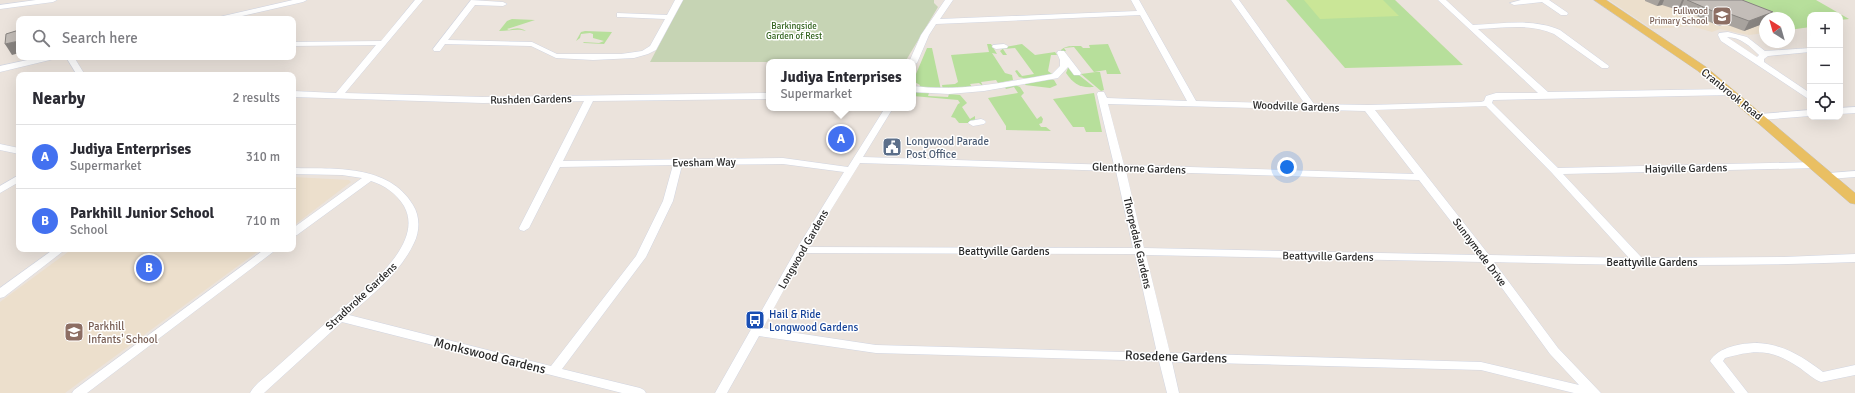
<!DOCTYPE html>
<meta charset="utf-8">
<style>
body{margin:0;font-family:Signika,sans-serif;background:#f2f2f3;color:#2b2b33}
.controls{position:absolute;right:12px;top:12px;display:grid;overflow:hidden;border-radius:8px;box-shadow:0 4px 16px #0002}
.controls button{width:36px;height:36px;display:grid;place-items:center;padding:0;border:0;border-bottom:1px solid #e1e1e2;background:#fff;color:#2b2b33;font:20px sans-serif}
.compass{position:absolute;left:1759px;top:12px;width:36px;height:36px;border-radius:50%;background:#fff;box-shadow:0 4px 16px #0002;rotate:323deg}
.you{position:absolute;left:1287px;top:167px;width:14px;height:14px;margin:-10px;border:3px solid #fff;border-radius:50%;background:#1a73e8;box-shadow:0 0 0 6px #1a73e833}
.badge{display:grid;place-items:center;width:26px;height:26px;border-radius:50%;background:#4371f0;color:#fff;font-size:13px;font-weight:700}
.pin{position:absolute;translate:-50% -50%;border:2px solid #fff;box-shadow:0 1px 4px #0006}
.popup{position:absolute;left:766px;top:59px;width:150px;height:52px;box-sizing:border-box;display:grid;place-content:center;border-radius:8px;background:#fff;filter:drop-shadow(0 1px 3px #0005);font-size:13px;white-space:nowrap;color:#7c7c81}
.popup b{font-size:15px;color:#2b2b33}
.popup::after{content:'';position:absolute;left:50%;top:100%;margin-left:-8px;border:8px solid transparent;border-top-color:#fff}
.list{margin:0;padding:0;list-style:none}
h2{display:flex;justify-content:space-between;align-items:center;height:52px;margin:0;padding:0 16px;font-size:17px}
h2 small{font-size:13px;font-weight:400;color:#7c7c81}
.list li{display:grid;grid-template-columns:26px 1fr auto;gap:12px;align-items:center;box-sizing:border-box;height:64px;padding:0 16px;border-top:1px solid #e1e1e2}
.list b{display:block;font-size:15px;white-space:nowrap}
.list p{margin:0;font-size:13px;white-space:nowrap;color:#7c7c81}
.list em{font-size:13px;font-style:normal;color:#7c7c81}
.icon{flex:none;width:22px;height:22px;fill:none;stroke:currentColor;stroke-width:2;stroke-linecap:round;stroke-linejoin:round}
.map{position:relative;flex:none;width:1855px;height:393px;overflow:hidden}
.search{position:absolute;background:#fff;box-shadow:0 4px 16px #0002;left:16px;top:16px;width:280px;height:44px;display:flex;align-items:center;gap:10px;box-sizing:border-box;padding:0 14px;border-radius:8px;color:#7c7c81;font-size:15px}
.panel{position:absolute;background:#fff;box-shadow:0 4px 16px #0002;left:16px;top:72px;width:280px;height:180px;border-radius:8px}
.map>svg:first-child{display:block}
</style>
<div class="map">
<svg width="1855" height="393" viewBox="0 0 1855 393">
<rect width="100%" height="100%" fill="#ebe3dc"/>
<g fill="#ecdfcc">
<polygon points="1609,0 1815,0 1849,19 1840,20 1840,15 1810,15 1810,27 1789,30 1789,18 1765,18 1765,33 1749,35 1720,29 1712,32 1691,26 1652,29"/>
<polygon points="293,177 349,180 351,182 293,226"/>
<polygon points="72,249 261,249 65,393 0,393 0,302"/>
</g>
<g fill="#b7df9b">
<polygon points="1286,0 1395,0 1463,65 1345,68"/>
<polygon points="1729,0 1816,0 1849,19 1840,20 1840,15 1810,15 1810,27 1789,30 1789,18 1766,18"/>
<path d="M512,19L535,20L507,29L509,30C515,28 520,27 526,31C517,28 509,31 499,31L507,21Z"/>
<polygon points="585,31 612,32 604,44 584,43 583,42 599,43 604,41 593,38 593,34 590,33 581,34 580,38 576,41 581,32"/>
<polygon points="987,44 991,44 997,54 992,53 1005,73 1012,75 1013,80 998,83 996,80 981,82 983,86 979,83 970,84 972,87 943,90 942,85 955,84 958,82 951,55 989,52"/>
<polygon points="1022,44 1035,55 1055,52 1057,55 1051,55 1048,71 1052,74 1027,79 1019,77 1015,71 1017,70 1022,76 1034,74 1015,48 1003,49 1007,55 1003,55 1000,51 1005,47"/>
<path d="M1108,44L1121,74H1107L1106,70L1094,72L1074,47L1064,48L1066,51L1061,52V50C1065,45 1075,46 1081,46L1083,48H1090L1089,45Z"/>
<polygon points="927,48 932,48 941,90 919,87 920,85 913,81"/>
<path d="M1068,68H1070L1094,87C1079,88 1074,84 1066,73Z"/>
<polygon points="1096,72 1100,72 1104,90 1101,91 1081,74"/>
<polygon points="1048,79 1054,80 1057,85 1050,88 1025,85 1026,83"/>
<polygon points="1015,85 1020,87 1024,93 1021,96 1037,119 1041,116 1043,119 1042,123 1039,124 1041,127 1046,127 1051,131 1006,130 1006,126 988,98 1018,93 1014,87 1006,89 1004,86"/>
<polygon points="919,91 929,93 928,96 948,97 949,94 960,95 967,103 962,107 970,119 975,116 975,120 970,123 959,123 955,118 951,117 958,104 960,103 958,100 913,96 913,92"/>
<polygon points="1094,93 1102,132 1086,132 1084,127 1073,127 1053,99"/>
</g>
<polygon fill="#c6d4b4" points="683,0 934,0 934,3 938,7 905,62 650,62"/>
<polygon fill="#cae697" points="1304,0 1383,0 1399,16 1320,19"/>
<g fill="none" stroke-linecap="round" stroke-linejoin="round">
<g stroke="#d1d5e1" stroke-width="1">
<g id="minor">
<polygon points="36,0 57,0 53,2 0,9 0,5"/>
<polygon points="293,0 307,0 303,2 229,19 215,19 219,17"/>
<path d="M415,0H423L345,93L483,97L769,93V99L593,101L563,161L783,158L848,167L885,108H893L863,157L1114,165L1097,94L1098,92H1104L1107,98L1187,101L1140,15L936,24L929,35L917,63L913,65V62H909L921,35L945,0H953L940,19L1137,11L1131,0H1139L1196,101L1305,104L1231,0H1239L1314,104L1368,105L1481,102L1484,101L1486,96L1496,93H1538L1438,0H1446L1473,25C1503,24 1532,18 1560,30L1609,66L1608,68H1602L1554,34C1530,23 1504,28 1478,29L1548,92L1730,89L1734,92L1730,95L1493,100L1492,103L1558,168L1816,162L1821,165L1816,168L1563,174L1642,258L1784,257L1855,254V262C1735,267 1615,265 1494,262L1558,348L1601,393H1574L1481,370L1172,362L1179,393H1167L1159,361L876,353L759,336L727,393H715L796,250L844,172L783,164L682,165L673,201L646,257L562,369L640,388L644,390L646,393H622L342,322L264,393H250C254,385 264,378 271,372C293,352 315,333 337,313C362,291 426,245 404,206C396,193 384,185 371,181L297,235L293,236V228L362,178L342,175L293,174V168C334,169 389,164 413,205C420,216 420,231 414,243C400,273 373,294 349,315L551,366L636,256L663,201L673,165L560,167L529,228L524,231L520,230L519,228L584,101L483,103L293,97V91L336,93L376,45L293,46V42L381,41ZM1108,104L1365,111L1414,174L1124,165ZM1486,106L1552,173L1629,258L1489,255L1375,110ZM860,163L1116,171L1133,248L808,247ZM1126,171L1419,180L1477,255L1144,248ZM804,253L1135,254L1157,353L876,345L763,328ZM1146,255L1483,262L1550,354L1579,385L1481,362L1170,353Z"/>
<polygon points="471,0 503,2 507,4 503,6 475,5 448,40 532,42 557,54 621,54 642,51 650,46 665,19 620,17 617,17 617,13 667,15 675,0 683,0 656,50 648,54 634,58 593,60 556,58 531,46 445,44 440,51 434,51 433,49"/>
<polygon points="1521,0 1549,0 1568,13 1567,15 1561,15 1542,2 1514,5 1510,3"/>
<path d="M1728,32L1747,37L1765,51L1810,48V52L1768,56L1764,59V62L1810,93V100L1721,41L1718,35L1719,33ZM1727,37C1740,37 1750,46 1759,55L1757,57Z"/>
<polygon points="1004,44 1008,46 1007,48 996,49 992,47 993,45"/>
<path d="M1058,51H1064L1081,73L1080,75H1074L1068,67L1058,78L984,91L949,94L913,92V86C961,92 1006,82 1052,74L1060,66V60L1057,53Z"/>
<polygon points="41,57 55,57 54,59 0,72 0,66"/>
<polygon points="66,57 74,57 85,75 77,75"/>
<polygon points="1855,107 1855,113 1840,114 1840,108"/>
<polygon points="1810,110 1810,116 1760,120 1756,117 1760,114"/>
<polygon points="981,119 984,120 986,122 984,124 973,126 968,123 970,121"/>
<polygon points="0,144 19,148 19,154 0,150"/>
<polygon points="1855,171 1855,177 1829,179 1824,176 1829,173"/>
<polygon points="19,175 19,182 0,193 0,186"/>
<polygon points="54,249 66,249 4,297 0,298 0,288"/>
<polygon points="265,249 277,249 87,393 72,393 74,390"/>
<path d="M1757,343C1783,344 1803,357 1823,372L1855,365V375L1821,382C1813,379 1807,373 1800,368C1772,349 1756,349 1725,358L1723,361L1748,393H1735L1710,361C1718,347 1742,343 1757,343Z"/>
</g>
</g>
<g stroke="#c3c3c3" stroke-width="1">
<polygon id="major" points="1594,0 1606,0 1706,67 1855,193 1855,204 1850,203 1698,71"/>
</g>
<use href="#minor" fill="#fff" fill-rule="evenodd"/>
<use href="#major" fill="#e9bf62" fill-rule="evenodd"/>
</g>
<polygon fill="#a8a39e" points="1645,0 1742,0 1773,12 1770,18 1765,18 1765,23 1744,31 1725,24 1719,26 1680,9 1678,10 1662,5 1657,6 1645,1"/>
<g fill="#888481">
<polygon points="1660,0 1664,0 1662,5 1657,6"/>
<polygon points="1682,0 1684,0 1680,9 1678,10"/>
<polygon points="1773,12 1770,18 1765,18 1765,23 1744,31 1749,21"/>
<polygon points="1730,14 1725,24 1719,26 1724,16"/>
<polygon points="19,41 19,53 12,55 5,44"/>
</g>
<g fill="#c3bdb8" stroke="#888481">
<polygon points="1687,0 1742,0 1773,12 1749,21 1730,14 1724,16"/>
<polygon points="19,30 19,41 5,44 6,34"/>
</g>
<defs>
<g id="school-square" transform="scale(1)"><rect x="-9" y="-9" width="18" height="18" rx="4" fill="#8d6e63" stroke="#fff"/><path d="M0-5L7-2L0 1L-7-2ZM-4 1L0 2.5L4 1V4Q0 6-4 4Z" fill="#fff"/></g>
<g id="civic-square" transform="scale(1)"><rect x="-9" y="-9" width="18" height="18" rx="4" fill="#5c6f8a" stroke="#fff"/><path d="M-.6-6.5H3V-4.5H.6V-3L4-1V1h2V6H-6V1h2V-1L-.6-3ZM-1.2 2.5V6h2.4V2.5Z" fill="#fff"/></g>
<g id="bus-square" transform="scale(1)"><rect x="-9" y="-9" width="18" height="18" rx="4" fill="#1a4fb4" stroke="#fff"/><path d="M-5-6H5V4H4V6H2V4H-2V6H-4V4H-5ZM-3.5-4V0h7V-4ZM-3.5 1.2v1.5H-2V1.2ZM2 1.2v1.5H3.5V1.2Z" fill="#fff"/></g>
</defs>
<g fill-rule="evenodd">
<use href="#school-square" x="1722" y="16"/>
<use href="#civic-square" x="892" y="147"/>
<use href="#bus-square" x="755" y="320"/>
<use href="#school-square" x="74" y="332"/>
</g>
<g text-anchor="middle" stroke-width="3" stroke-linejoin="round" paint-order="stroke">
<g font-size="9" fill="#785e54" stroke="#fff" text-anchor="end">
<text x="1708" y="14">Fullwood<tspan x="1708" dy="10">Primary School</tspan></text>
</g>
<g font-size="9" fill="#31621d" stroke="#fff">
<text x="794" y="29">Barkingside<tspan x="794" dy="10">Garden of Rest</tspan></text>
</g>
<g font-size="11" fill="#292929" stroke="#fff">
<text transform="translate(1732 94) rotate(39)" y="4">Cranbrook Road</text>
<text transform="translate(531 99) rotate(-1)" y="4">Rushden Gardens</text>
<text transform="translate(1296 106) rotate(2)" y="4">Woodville Gardens</text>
<text transform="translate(704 162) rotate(-1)" y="4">Evesham Way</text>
<text transform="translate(1139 168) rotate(2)" y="4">Glenthorne Gardens</text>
<text transform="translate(1686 168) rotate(-1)" y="4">Haigville Gardens</text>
<text transform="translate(1138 243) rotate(77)" y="4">Thorpedale Gardens</text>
<text transform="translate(803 249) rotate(-60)" y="4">Longwood Gardens</text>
<text x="1004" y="255">Beattyville Gardens</text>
<text transform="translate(1480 252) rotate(53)" y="4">Sunnymede Drive</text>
<text transform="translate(1328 256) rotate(1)" y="4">Beattyville Gardens</text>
<text x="1652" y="266">Beattyville Gardens</text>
<text transform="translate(361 296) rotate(-43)" y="4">Stradbroke Gardens</text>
</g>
<g font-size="11" fill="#4e5e75" stroke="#fff" text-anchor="start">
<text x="906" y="145">Longwood Parade<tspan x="906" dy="13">Post Office</tspan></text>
</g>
<g font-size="11" fill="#164399" stroke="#fff" text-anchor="start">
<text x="769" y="318">Hail &amp; Ride<tspan x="769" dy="13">Longwood Gardens</tspan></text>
</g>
<g font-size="11" fill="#785e54" stroke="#fff" text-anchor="start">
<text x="88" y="330">Parkhill<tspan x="88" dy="13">Infants' School</tspan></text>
</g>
<g font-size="13" fill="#292929" stroke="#fff">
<text transform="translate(490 355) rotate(14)" y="5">Monkswood Gardens</text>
<text transform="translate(1176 356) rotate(2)" y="5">Rosedene Gardens</text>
</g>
</g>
</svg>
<div class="controls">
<button>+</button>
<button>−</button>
<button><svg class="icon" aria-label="locate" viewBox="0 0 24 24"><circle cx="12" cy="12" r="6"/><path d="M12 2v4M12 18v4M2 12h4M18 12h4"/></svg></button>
</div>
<svg class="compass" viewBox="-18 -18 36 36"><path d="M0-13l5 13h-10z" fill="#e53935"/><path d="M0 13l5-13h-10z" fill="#7c7c81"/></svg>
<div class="you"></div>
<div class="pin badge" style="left:841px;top:139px">A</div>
<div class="popup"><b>Judiya Enterprises</b>Supermarket</div>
<div class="pin badge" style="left:149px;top:268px">B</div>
<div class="search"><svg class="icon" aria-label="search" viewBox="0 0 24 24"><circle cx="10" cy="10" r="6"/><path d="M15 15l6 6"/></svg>Search here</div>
<section class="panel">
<h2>Nearby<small>2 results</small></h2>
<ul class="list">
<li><span class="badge">A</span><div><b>Judiya Enterprises</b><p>Supermarket</p></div><em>310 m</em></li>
<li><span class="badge">B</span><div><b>Parkhill Junior School</b><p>School</p></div><em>710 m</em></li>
</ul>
</section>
</div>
